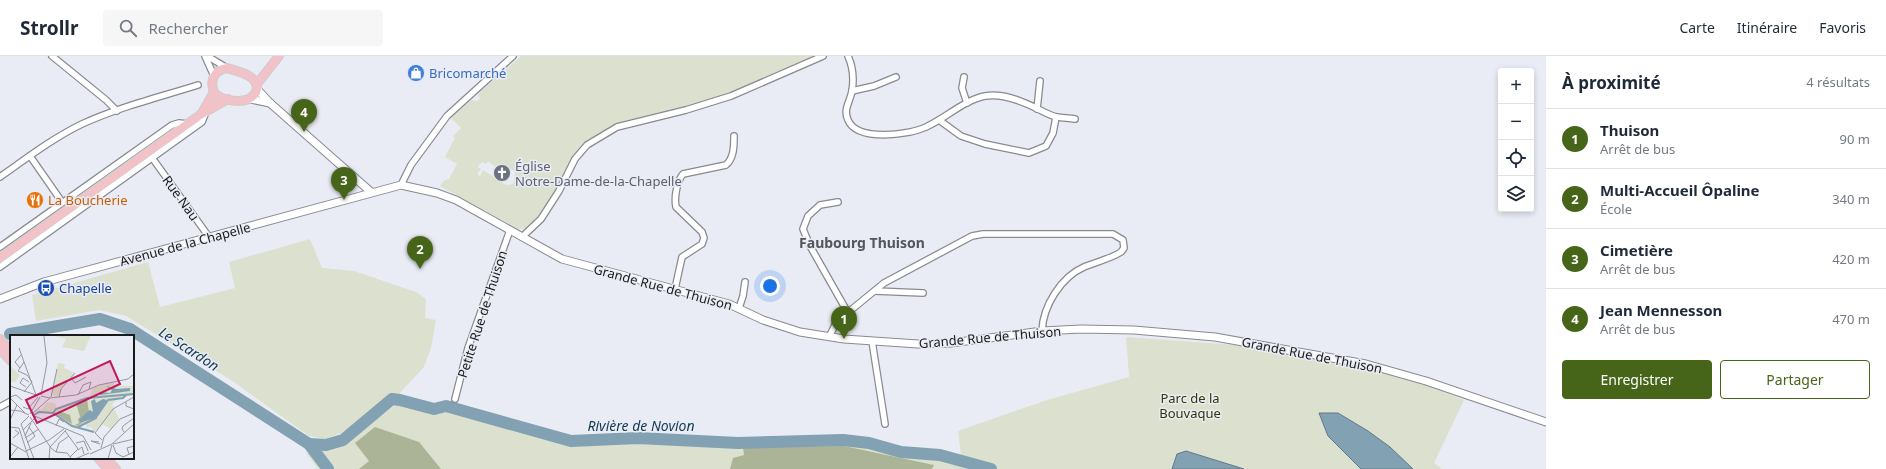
<!DOCTYPE html>
<html lang="fr">
<meta charset="utf-8">
<style>
body{margin:0;font-family:"Noto Sans",sans-serif;background:#f6f6f7;color:#1f2937}
.controls{position:absolute;right:12px;top:12px;display:grid;overflow:hidden;border-radius:4px;box-shadow:0 2px 6px #0003}
.controls button{width:36px;height:36px;display:grid;place-items:center;padding:0;border:0;border-bottom:1px solid #e0e1e3;background:#fff;color:#1f2937;font:20px sans-serif}
.you{position:absolute;left:770px;top:230px;width:14px;height:14px;margin:-10px;border:3px solid #fff;border-radius:50%;background:#1a73e8;box-shadow:0 0 0 6px #1a73e833}
.badge{display:grid;place-items:center;width:26px;height:26px;border-radius:50%;background:#476519;color:#fff;font-size:13px;font-weight:700}
.pin{position:absolute;translate:-50% -33px;filter:drop-shadow(0 1px 2px #0008)}
.pin::after{content:'';position:absolute;top:21px;width:14px;height:12px;background:inherit;clip-path:polygon(0 0,100% 0,50% 100%)}
.list{margin:0;padding:0;list-style:none}
h2{display:flex;justify-content:space-between;align-items:center;height:52px;margin:0;padding:0 16px;font-size:17px}
h2 small{font-size:13px;font-weight:400;color:#747a83}
.list li{display:grid;grid-template-columns:26px 1fr auto;gap:12px;align-items:center;box-sizing:border-box;height:60px;padding:0 16px;border-top:1px solid #e0e1e3}
.list b{display:block;font-size:15px;white-space:nowrap}
.list p{margin:0;font-size:13px;white-space:nowrap;color:#747a83}
.list em{font-size:13px;font-style:normal;color:#747a83}
.actions{display:flex;gap:8px;padding:12px 16px}
.actions a{flex:1;padding:9px 0;border:1px solid #476519;border-radius:4px;text-align:center;font-size:14px;color:#476519}
.actions .main{background:#476519;color:#fff}
.icon{flex:none;width:22px;height:22px;fill:none;stroke:currentColor;stroke-width:2;stroke-linecap:round;stroke-linejoin:round}
.map{position:relative;flex:none;width:1546px;height:413px;overflow:hidden}
header{display:flex;align-items:center;gap:24px;box-sizing:border-box;height:56px;padding:0 20px;background:#fff;border-bottom:1px solid #e0e1e3}
header strong{font-size:19px}
nav{display:flex;gap:22px;margin-inline-start:auto;font-size:14px}
.search{width:280px;height:36px;background:#f6f6f7;display:flex;align-items:center;gap:10px;box-sizing:border-box;padding:0 14px;border-radius:4px;color:#747a83;font-size:15px}
main{display:flex}
aside{flex:1;background:#fff}
.map>svg:first-child{display:block}
</style>
<header>
<strong>Strollr</strong>
<div class="search"><svg class="icon" aria-label="search" viewBox="0 0 24 24"><circle cx="10" cy="10" r="6"/><path d="M15 15l6 6"/></svg>Rechercher</div>
<nav><a>Carte</a><a>Itinéraire</a><a>Favoris</a></nav>
</header>
<main>
<div class="map">
<svg width="1546" height="413" viewBox="0 0 1546 413">
<rect width="100%" height="100%" fill="#eaecf5"/>
<g fill="#dbe1ce" fill-rule="evenodd">
<path d="M521,0H817L723,42L623,66L596,79L583,88L571,103L560,127L534,167L525,173H517L440,130L445,124L449,123L457,108L445,101L455,82L453,80L461,72L451,62L471,44L477,45L480,43L478,39L481,35ZM483,105L484,108L489,106L501,115L504,110L515,115L514,126L512,128L506,129L483,114L480,120L478,119V117L481,112H479L478,110Z"/>
<polygon points="310,183 322,212 354,215 416,236 426,243 425,262 436,264 431,292 424,311 398,339 380,346 347,375 325,383 309,380 231,324 126,260 99,254 36,265 32,239 148,206 160,251 235,232 229,206"/>
<polygon points="1126,281 1249,290 1412,323 1464,344 1434,407 1442,413 318,413 306,397 345,388 398,347 433,357 445,357 449,348 571,381 637,380 738,384 843,382 871,385 900,394 961,399 958,375 1047,344 1129,321"/>
</g>
<g fill="#abb496">
<polygon points="375,371 419,386 441,413 359,413 369,405 355,387"/>
<polygon points="844,390 934,409 932,413 730,413 733,402 744,399 743,391"/>
</g>
<g fill="#82a1b3" stroke="#627886">
<polygon points="1319,357 1338,357 1368,375 1390,391 1413,413 1361,413 1328,380"/>
<polygon points="1186,395 1244,413 1172,413 1177,398"/>
</g>
<g fill="none" stroke-linecap="round" stroke-linejoin="round">
<g stroke="#82a1b3" stroke-width="12">
<polyline points="10,278 100,263 130,273 309,388 328,413"/>
<polyline points="309,388 326,389 343,384 392,343 400,344 434,353 446,350 571,385 638,382 738,387 843,384 869,387 901,396 940,399 991,413"/>
</g>
<g stroke="#888a91" stroke-width="8">
<g id="minor">
<polyline points="52,0 106,44 117,55"/>
<polyline points="205,0 214,20"/>
<polyline points="207,0 227,12"/>
<path d="M848,0C853,11 854,23 852,35C850,46 843,53 848,64C857,86 909,79 926,71C946,62 964,44 985,40C1003,37 1022,45 1038,53C1044,56 1051,60 1057,61C1063,62 1069,62 1075,63"/>
<polyline points="964,21 962,32 967,47"/>
<polyline points="852,35 874,30 896,21"/>
<polyline points="1037,53 1040,25"/>
<polyline points="939,64 961,80 985,88 1029,97 1046,90 1053,77 1056,61"/>
<polyline points="30,100 62,146"/>
<polyline points="153,103 209,181"/>
<path d="M0,121C27,102 53,82 82,68C119,51 160,41 198,29"/>
<polyline points="401,129 411,109 447,60 513,0"/>
<polyline points="838,146 820,149 808,160 803,173 810,190 848,257"/>
<polyline points="522,181 541,163 559,135 575,103 587,89 617,71 686,54 731,40 823,0"/>
<polyline points="0,191 172,69 179,67 188,68"/>
<polyline points="0,211 202,66 206,56"/>
<path d="M675,233L682,201L702,188L704,182L702,176L676,151C674,141 677,125 683,118L726,109C734,102 734,90 734,80"/>
<polyline points="875,235 923,237"/>
<polyline points="739,252 743,240 745,226"/>
<path d="M829,281L835,269L840,263L884,227L972,180L983,178H1113L1123,184L1124,192L1121,196C1110,203 1096,206 1084,211C1061,221 1043,250 1042,275"/>
<polyline points="872,285 885,368"/>
<polyline points="455,343 468,292 510,174"/>
<polyline points="0,351 11,345"/>
</g>
</g>
<g stroke="#888a91" stroke-width="9">
<g id="tertiary">
<polyline points="257,33 270,47 371,136"/>
<polyline points="250,43 270,47"/>
<polyline points="0,243 44,226 401,129 437,137 456,144 562,203 729,248 763,264 800,276 844,283 918,288 951,287 1042,275 1081,273 1134,274 1215,281 1366,308 1426,325 1546,366"/>
</g>
</g>
<g stroke="#cccdcd" stroke-width="10">
<g id="primary">
<path d="M227,12C238,16 257,18 257,33C253,50 226,46 215,38C209,27 213,14 227,12Z"/>
<polyline points="257,28 279,0"/>
<polyline points="202,57 214,36"/>
<polyline points="0,202 200,59 228,43"/>
<polyline points="0,283 11,296"/>
<polyline points="0,293 11,305"/>
<polyline points="98,402 108,413"/>
<polyline points="106,402 116,413"/>
</g>
</g>
<use href="#minor" stroke="#fff" stroke-width="5.5"/>
<use href="#tertiary" stroke="#fff" stroke-width="7"/>
<use href="#primary" stroke="#f2c2c9" stroke-width="8"/>
</g>
<defs>
<g id="shop-disc" transform="scale(0.9)"><circle r="9.5" fill="#3f7fe0" stroke="#eaecf5"/><path d="M-5-2.5h2.3a2.7 3.5 0 0 1 5.4 0H5L5.5 6h-11ZM-1.5-2.5h3a1.5 2.3 0 0 0-3 0Z" fill="#fff"/></g>
<g id="church-disc" transform="scale(0.9)"><circle r="9.5" fill="#6b7280" stroke="#eaecf5"/><path d="M-1.2-6h2.4v3.5h3.3v2.4h-3.3V6h-2.4V-.1h-3.3v-2.4h3.3Z" fill="#fff"/></g>
<g id="restaurant-disc" transform="scale(0.9)"><circle r="9.5" fill="#e8710a" stroke="#eaecf5"/><path d="M-5-6h1v4h1v-4h1v4h1v-4h1v5L-1.5 .5V6h-2V.5L-5-1ZM5-6V6H3V1.5H1.5Q1.5-4 5-6Z" fill="#fff"/></g>
<g id="bus-disc" transform="scale(0.9)"><circle r="9.5" fill="#1a4fb4" stroke="#eaecf5"/><path d="M-5-6H5V4H4V6H2V4H-2V6H-4V4H-5ZM-3.5-4V0h7V-4ZM-3.5 1.2v1.5H-2V1.2ZM2 1.2v1.5H3.5V1.2Z" fill="#fff"/></g>
</defs>
<g fill-rule="evenodd">
<use href="#shop-disc" x="416" y="17"/>
<use href="#church-disc" x="502" y="117"/>
<use href="#restaurant-disc" x="35" y="144"/>
<use href="#bus-disc" x="46" y="232"/>
</g>
<g text-anchor="middle" stroke-width="3" stroke-linejoin="round" paint-order="stroke">
<g font-size="13" fill="#366cbe" stroke="#eaecf5" text-anchor="start">
<text x="429" y="22">Bricomarché</text>
</g>
<g font-size="13" fill="#5b616d" stroke="#eaecf5" text-anchor="start">
<text x="515" y="115">Église<tspan x="515" dy="15">Notre-Dame-de-la-Chapelle</tspan></text>
</g>
<g font-size="13" fill="#191a1c" stroke="#eaecf5">
<text transform="translate(181 142) rotate(54)" y="5">Rue Nau</text>
<text transform="translate(185 188) rotate(-15)" y="5">Avenue de la Chapelle</text>
<text transform="translate(663 231) rotate(15)" y="5">Grande Rue de Thuison</text>
<text transform="translate(482 258) rotate(-72)" y="5">Petite Rue de Thuison</text>
<text transform="translate(990 281) rotate(-5)" y="5">Grande Rue de Thuison</text>
<text transform="translate(1312 299) rotate(11)" y="5">Grande Rue de Thuison</text>
</g>
<g font-size="13" fill="#c56008" stroke="#eaecf5" text-anchor="start">
<text x="48" y="149">La Boucherie</text>
</g>
<g font-size="13" fill="#164399" stroke="#eaecf5" text-anchor="start">
<text x="59" y="237">Chapelle</text>
</g>
<g font-size="13" fill="#2d3703" stroke="#eaecf5">
<text x="1190" y="347">Parc de la<tspan x="1190" dy="15">Bouvaque</tspan></text>
</g>
<g font-size="14" font-weight="bold" fill="#53555c" stroke="#eaecf5">
<text x="862" y="192">Faubourg Thuison</text>
</g>
<g font-size="14" font-style="italic" fill="#0f3a4f" stroke="#eaecf5">
<text transform="translate(189 293) rotate(33)" y="5">Le Scardon</text>
<text x="641" y="375">Rivière de Novion</text>
</g>
</g>
<g transform="translate(10 279)">
<rect width="124" height="124" fill="#eaecf5"/>
<path d="M41,0H81L74,16L52,12L56,4ZM48,28L55,29L54,33L65,38L51,53L48,62L43,61L42,57ZM0,31L10,40L5,47H0ZM104,47V51H124L122,60L109,63L102,69L109,84L101,94L92,89L84,97L81,92L77,93L75,89L65,92L63,97L64,92L43,78L24,77L29,73L31,75L37,67L45,68L47,74L57,71L78,63L84,52Z" fill="#dbe1ce"/>
<path d="M77,64L79,77L69,86L71,88L77,85L67,91L65,90L69,88L68,84L70,82L66,68ZM49,76L60,80L62,89L46,79Z" fill="#abb496"/>
<path d="M96,51L107,54L120,53V56L90,60V57L100,58L102,55ZM85,64L86,68L93,64L97,65L85,83L70,88L69,85L76,78L80,75L83,77L81,66Z" fill="#82a1b3"/>
<path fill="none" stroke="#82a1b3" stroke-width="2" d="M43,78L46,74L77,63L124,59M24,80L29,77L43,78L62,91L84,97M87,81L98,65L113,63L116,60M68,92L86,83L89,73"/>
<path fill="none" stroke="#96989e" stroke-width="1" d="M9,13L26,60M14,27L8,36L17,40L22,47M10,33L5,27L11,20M61,43L65,48L76,42M0,51L26,60M16,52L10,48L13,43L19,47M14,57L22,47M31,60L37,28L34,1M68,60L73,50L81,47L79,54M31,61L40,63L66,60L89,50L118,44L124,39M0,62L6,60L12,65M41,62L47,34M49,62L51,54L65,38M0,63L15,78M116,67V71L124,74M13,72L18,74L28,62M0,75L10,76L19,80M20,79L30,62M22,79L40,63M22,80L73,101L81,115M19,81L11,89L24,124M20,82L41,113L46,117L57,118L62,124M0,85L7,70M46,91L49,84L54,87M0,92L9,93L19,124M13,95L26,82M55,96L66,111M115,98L112,94L113,91L124,83M15,101L21,88M3,103L9,98L5,95M15,103L29,94M92,105L85,98L103,74L124,62M89,107L81,106L90,109M0,108L16,117M17,108L25,101L19,92M66,108L74,106L78,116M103,109L124,104M103,110L106,118L113,122M40,112L56,95M91,113L94,102L110,84L124,78M68,115L72,112L74,119M16,116L39,105L54,94M46,117L49,108L59,101M80,119L102,109L124,89M119,119L117,113L124,111M0,122L8,112M60,122L68,114L66,111M113,122L124,117M39,124L40,112M65,124L79,118M98,124L102,110"/>
<path fill="#c2185b" fill-opacity="0.15" stroke="#c2185b" stroke-width="2" d="M100,26L110,49L27,88L16,65Z"/>
<rect width="124" height="124" fill="none" stroke="#191a1c" stroke-width="2"/>
</g>
</svg>
<div class="controls">
<button>+</button>
<button>−</button>
<button><svg class="icon" aria-label="locate" viewBox="0 0 24 24"><circle cx="12" cy="12" r="6"/><path d="M12 2v4M12 18v4M2 12h4M18 12h4"/></svg></button>
<button><svg class="icon" aria-label="layers" viewBox="0 0 24 24"><path d="M12 4l9 5-9 5-9-5zM3 14l9 5 9-5"/></svg></button>
</div>
<div class="you"></div>
<div class="pin badge" style="left:844px;top:283px">1</div>
<div class="pin badge" style="left:420px;top:213px">2</div>
<div class="pin badge" style="left:344px;top:144px">3</div>
<div class="pin badge" style="left:304px;top:76px">4</div>
</div>
<aside>
<h2>À proximité<small>4 résultats</small></h2>
<ul class="list">
<li><span class="badge">1</span><div><b>Thuison</b><p>Arrêt de bus</p></div><em>90 m</em></li>
<li><span class="badge">2</span><div><b>Multi-Accueil Ôpaline</b><p>École</p></div><em>340 m</em></li>
<li><span class="badge">3</span><div><b>Cimetière</b><p>Arrêt de bus</p></div><em>420 m</em></li>
<li><span class="badge">4</span><div><b>Jean Mennesson</b><p>Arrêt de bus</p></div><em>470 m</em></li>
</ul>
<div class="actions"><a class="main">Enregistrer</a><a>Partager</a></div>
</aside>
</main>
